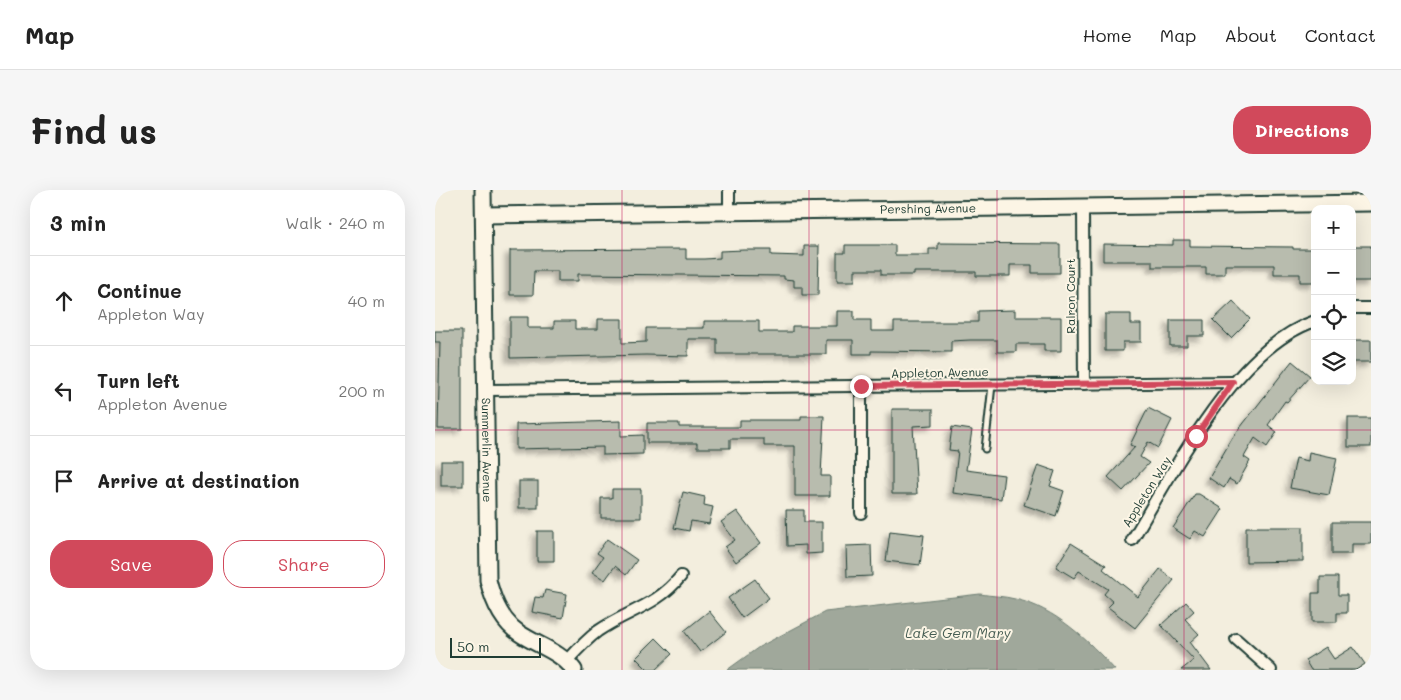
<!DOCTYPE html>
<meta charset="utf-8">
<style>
body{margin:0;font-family:Mali,sans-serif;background:#f6f6f6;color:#222}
.controls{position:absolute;right:15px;top:15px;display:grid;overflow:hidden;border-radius:10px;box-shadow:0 5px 20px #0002}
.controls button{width:45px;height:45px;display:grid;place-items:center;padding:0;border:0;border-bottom:1px solid #e0e0e0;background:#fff;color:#222;font:25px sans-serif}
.scale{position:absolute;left:15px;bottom:12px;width:91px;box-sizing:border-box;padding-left:5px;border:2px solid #1f3d34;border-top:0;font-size:14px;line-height:18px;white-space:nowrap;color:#1f3d34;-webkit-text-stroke:4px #fcf5e5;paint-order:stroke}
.stop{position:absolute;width:15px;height:15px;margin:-11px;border:4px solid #d1495b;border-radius:50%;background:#fff}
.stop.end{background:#d1495b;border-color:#fff;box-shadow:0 1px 5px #0008}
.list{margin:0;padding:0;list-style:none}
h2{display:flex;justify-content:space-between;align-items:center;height:65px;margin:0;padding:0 20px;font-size:21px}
h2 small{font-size:16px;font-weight:400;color:#767676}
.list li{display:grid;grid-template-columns:32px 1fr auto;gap:15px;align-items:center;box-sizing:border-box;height:90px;padding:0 20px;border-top:1px solid #e0e0e0}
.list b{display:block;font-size:19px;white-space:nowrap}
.list p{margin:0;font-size:16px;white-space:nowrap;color:#767676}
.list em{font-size:16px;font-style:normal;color:#767676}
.actions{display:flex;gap:10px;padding:15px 20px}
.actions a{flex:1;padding:11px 0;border:1px solid #d1495b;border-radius:20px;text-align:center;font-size:18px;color:#d1495b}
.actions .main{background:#d1495b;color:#fff}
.icon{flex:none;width:28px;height:28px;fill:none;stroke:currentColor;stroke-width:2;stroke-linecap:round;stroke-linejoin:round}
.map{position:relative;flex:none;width:936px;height:480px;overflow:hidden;border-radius:20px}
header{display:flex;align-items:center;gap:30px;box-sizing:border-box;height:70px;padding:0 25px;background:#fff;border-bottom:1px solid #e0e0e0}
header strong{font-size:24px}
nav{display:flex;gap:28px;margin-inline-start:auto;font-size:18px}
.intro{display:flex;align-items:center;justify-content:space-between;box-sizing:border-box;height:120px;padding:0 30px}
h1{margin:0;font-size:35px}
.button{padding:12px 22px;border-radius:20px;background:#d1495b;color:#fff;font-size:18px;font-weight:700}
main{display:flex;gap:30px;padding:0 30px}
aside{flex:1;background:#fff;border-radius:20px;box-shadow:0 5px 20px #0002}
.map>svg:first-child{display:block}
</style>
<header>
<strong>Map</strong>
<nav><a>Home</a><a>Map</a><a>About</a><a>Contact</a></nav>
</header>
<div class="intro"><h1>Find us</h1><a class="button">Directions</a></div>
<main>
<aside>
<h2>3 min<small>Walk · 240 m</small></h2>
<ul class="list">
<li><svg class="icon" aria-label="ahead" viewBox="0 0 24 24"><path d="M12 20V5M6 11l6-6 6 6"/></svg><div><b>Continue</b><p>Appleton Way</p></div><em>40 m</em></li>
<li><svg class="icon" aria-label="left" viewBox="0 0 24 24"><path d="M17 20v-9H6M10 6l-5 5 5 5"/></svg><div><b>Turn left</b><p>Appleton Avenue</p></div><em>200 m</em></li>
<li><svg class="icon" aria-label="arrive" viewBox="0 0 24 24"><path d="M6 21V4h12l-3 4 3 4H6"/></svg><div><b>Arrive at destination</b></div></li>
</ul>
<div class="actions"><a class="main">Save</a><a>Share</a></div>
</aside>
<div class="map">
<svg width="936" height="480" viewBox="0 0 936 480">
<defs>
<filter id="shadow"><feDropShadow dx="-4.5" dy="4.5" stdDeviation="2.5" flood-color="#0004"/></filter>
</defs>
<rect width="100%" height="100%" fill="#f3eede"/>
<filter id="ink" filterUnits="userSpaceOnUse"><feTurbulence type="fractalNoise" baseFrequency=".02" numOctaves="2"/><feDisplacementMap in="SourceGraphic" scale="10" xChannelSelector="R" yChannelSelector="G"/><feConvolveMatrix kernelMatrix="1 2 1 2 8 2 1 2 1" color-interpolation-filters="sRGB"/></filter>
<g filter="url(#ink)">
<path fill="#a0a89b" stroke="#6c7d72" d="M545,404C556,406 569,406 580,409C620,418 653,450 680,480H292L324,457L390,422Z"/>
<g fill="#b8bcae" stroke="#1f3d34" filter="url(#shadow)">
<polygon points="738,50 755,50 755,56 858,57 858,59 880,59 880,92 865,92 865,84 839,84 839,75 790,75 790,84 771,84 771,77 717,77 717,71 668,71 668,54 738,55"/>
<polygon points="503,53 625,54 625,83 597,83 597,75 575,75 575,86 541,86 541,82 479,82 479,85 446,85 446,80 420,80 420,91 402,91 402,63 410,63 410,55 460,55 460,65 494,65 494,59 503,59"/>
<polygon points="369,56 384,56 383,105 367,105 367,97 359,97 359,90 349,89 349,86 143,84 143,91 123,91 123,81 99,81 98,105 75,105 75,60 251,59 251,69 269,69 285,68 285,61 309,60 336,60 336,65 369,66"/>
<rect x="917" y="56" width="19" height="35"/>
<polygon points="798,111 815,129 796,148 778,130"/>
<polygon points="580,120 580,127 626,127 626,161 609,161 609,154 581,154 581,162 562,162 562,150 535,150 516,151 516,162 436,161 436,164 418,164 418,150 391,150 391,164 282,164 282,149 253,149 253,166 211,165 75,168 75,127 93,127 93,138 119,138 119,131 140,131 140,139 163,139 163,129 187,129 187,153 211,152 211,138 269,138 269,131 324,131 324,142 357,142 357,136 402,136 402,121 419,121 419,130 436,130 436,141 459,141 459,132 543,132 543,121"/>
<polygon points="670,124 696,124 696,134 706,134 706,152 688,152 688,161 670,161"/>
<polygon points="735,130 769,130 769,146 752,146 752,156 735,156"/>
<polygon points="0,141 27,141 27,239 3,239 5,152 0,152"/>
<rect x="917" y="150" width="19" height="22"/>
<polygon points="857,171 875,186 852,212 850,211 833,235 842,242 832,257 820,248 809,267 815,271 802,294 794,289 789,298 774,288 798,247"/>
<polygon points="713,218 737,230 723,258 713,252 705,267 714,273 688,301 673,287 700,257 695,255"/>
<polygon points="457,219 498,219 498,235 478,236 482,304 457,304"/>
<polygon points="366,226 389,226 386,286 395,286 395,306 360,306 360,256 329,256 329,249 295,249 295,258 262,258 262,253 212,253 212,233 244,233 244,237 305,237 305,230 366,230"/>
<rect x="913" y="228" width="23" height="29"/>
<polygon points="186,231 186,246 208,245 208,264 168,265 168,257 81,259 81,234"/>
<polygon points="517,237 537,240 531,280 569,285 566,309 518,303 523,261 514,260"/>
<polygon points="874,262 902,268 894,305 855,298 861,268 873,271"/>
<rect x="6" y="271" width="22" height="25"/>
<polygon points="603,275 620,281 615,296 629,301 621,326 589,315"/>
<rect x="84" y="291" width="19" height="27"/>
<polygon points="177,299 206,299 206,328 166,328 166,308 177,308"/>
<polygon points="248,302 270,307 269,315 278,317 274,334 256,331 254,341 239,338"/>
<polygon points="760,304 764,304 788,319 770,347 760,341 755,349 738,338"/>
<polygon points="351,320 369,320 369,332 387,332 387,363 371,364 371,355 352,356"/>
<polygon points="302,321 326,353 301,372 290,357 300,350 286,332"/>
<polygon points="897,332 936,332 936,354 917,354 917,364 897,364"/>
<polygon points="811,337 868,337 868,371 811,372"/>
<rect x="102" y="341" width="17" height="30"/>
<polygon points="455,341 489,345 485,375 451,371"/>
<polygon points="172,349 202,370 191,385 180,376 170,390 157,382 168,367 162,363"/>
<polygon points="636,353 671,375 668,379 703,407 725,379 739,390 700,438 673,417 678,412 669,404 673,399 644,381 639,388 621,377"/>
<polygon points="436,355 437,386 412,387 411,356"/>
<polygon points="885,387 903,387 903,405 912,405 912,423 902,423 902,432 877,432 877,403 885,403"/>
<polygon points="320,389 334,408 307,428 293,408"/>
<polygon points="110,400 132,404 128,428 97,422 100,407 108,408"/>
<polygon points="751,412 759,421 750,429 764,444 755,452 776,480 746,480 759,470 726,435"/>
<polygon points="274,421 291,442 265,462 249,441"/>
<polygon points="221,448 237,464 220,480 213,480 201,468"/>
<polygon points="891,457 899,469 918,457 930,474 921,480 876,480 870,470"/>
</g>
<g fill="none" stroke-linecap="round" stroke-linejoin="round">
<g stroke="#1f3d34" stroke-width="9">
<polyline id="lane" points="550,259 557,195"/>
</g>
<g stroke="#1f3d34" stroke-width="14">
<g id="street">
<polyline points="294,0 294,21"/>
<polyline points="648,17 649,194"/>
<polyline points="917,118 936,118"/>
<polyline points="426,196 426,323"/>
<polyline points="49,200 798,192"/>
<path d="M697,350C739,281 800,158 880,131"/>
<polyline points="801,449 836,480"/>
<path d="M132,471C142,460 151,450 163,441C193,420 221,417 246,386"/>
</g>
</g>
<g stroke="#1f3d34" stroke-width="19">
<g id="secondary">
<path id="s1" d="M48,0L53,390C58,411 66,431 84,443C103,456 125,461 139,480"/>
<path id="s2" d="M49,25L936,13"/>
</g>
</g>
<use href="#lane" stroke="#fcf5e5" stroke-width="5"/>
<use href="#street" stroke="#fcf5e5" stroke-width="10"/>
<use href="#secondary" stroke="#fcf5e5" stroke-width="15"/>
</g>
</g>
<g fill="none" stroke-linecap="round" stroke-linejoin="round" filter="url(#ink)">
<polyline stroke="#d1495b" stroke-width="6" points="426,196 798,192 761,246"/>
</g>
<path fill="none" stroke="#c2185b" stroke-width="1" stroke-opacity="0.55" d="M187,0V480M374,0V480M562,0V480M749,0V480M0,240H936"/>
<g text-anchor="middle" stroke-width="4" stroke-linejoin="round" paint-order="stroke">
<g font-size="12" fill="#1f3d34" stroke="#fcf5e5">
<text dy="4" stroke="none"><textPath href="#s2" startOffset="444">Pershing Avenue</textPath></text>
<text transform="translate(636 106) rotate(-90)" y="4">Ralron Court</text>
<text transform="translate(505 183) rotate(-1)" y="4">Appleton Avenue</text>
<text dy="4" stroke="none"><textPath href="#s1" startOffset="260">Summerlin Avenue</textPath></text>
<text transform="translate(712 302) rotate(-58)" y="4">Appleton Way</text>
</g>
<g font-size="14" font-style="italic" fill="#465d53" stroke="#fcf5e5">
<text x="523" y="448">Lake Gem Mary</text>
</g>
</g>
</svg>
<div class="controls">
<button>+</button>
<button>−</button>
<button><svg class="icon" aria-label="locate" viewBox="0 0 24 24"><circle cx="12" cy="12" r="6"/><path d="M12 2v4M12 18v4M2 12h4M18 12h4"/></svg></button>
<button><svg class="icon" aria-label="layers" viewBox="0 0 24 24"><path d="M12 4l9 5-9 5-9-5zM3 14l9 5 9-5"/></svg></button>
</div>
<div class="scale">50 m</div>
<div class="stop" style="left:761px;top:246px"></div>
<div class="stop end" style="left:426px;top:196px"></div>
</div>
</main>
